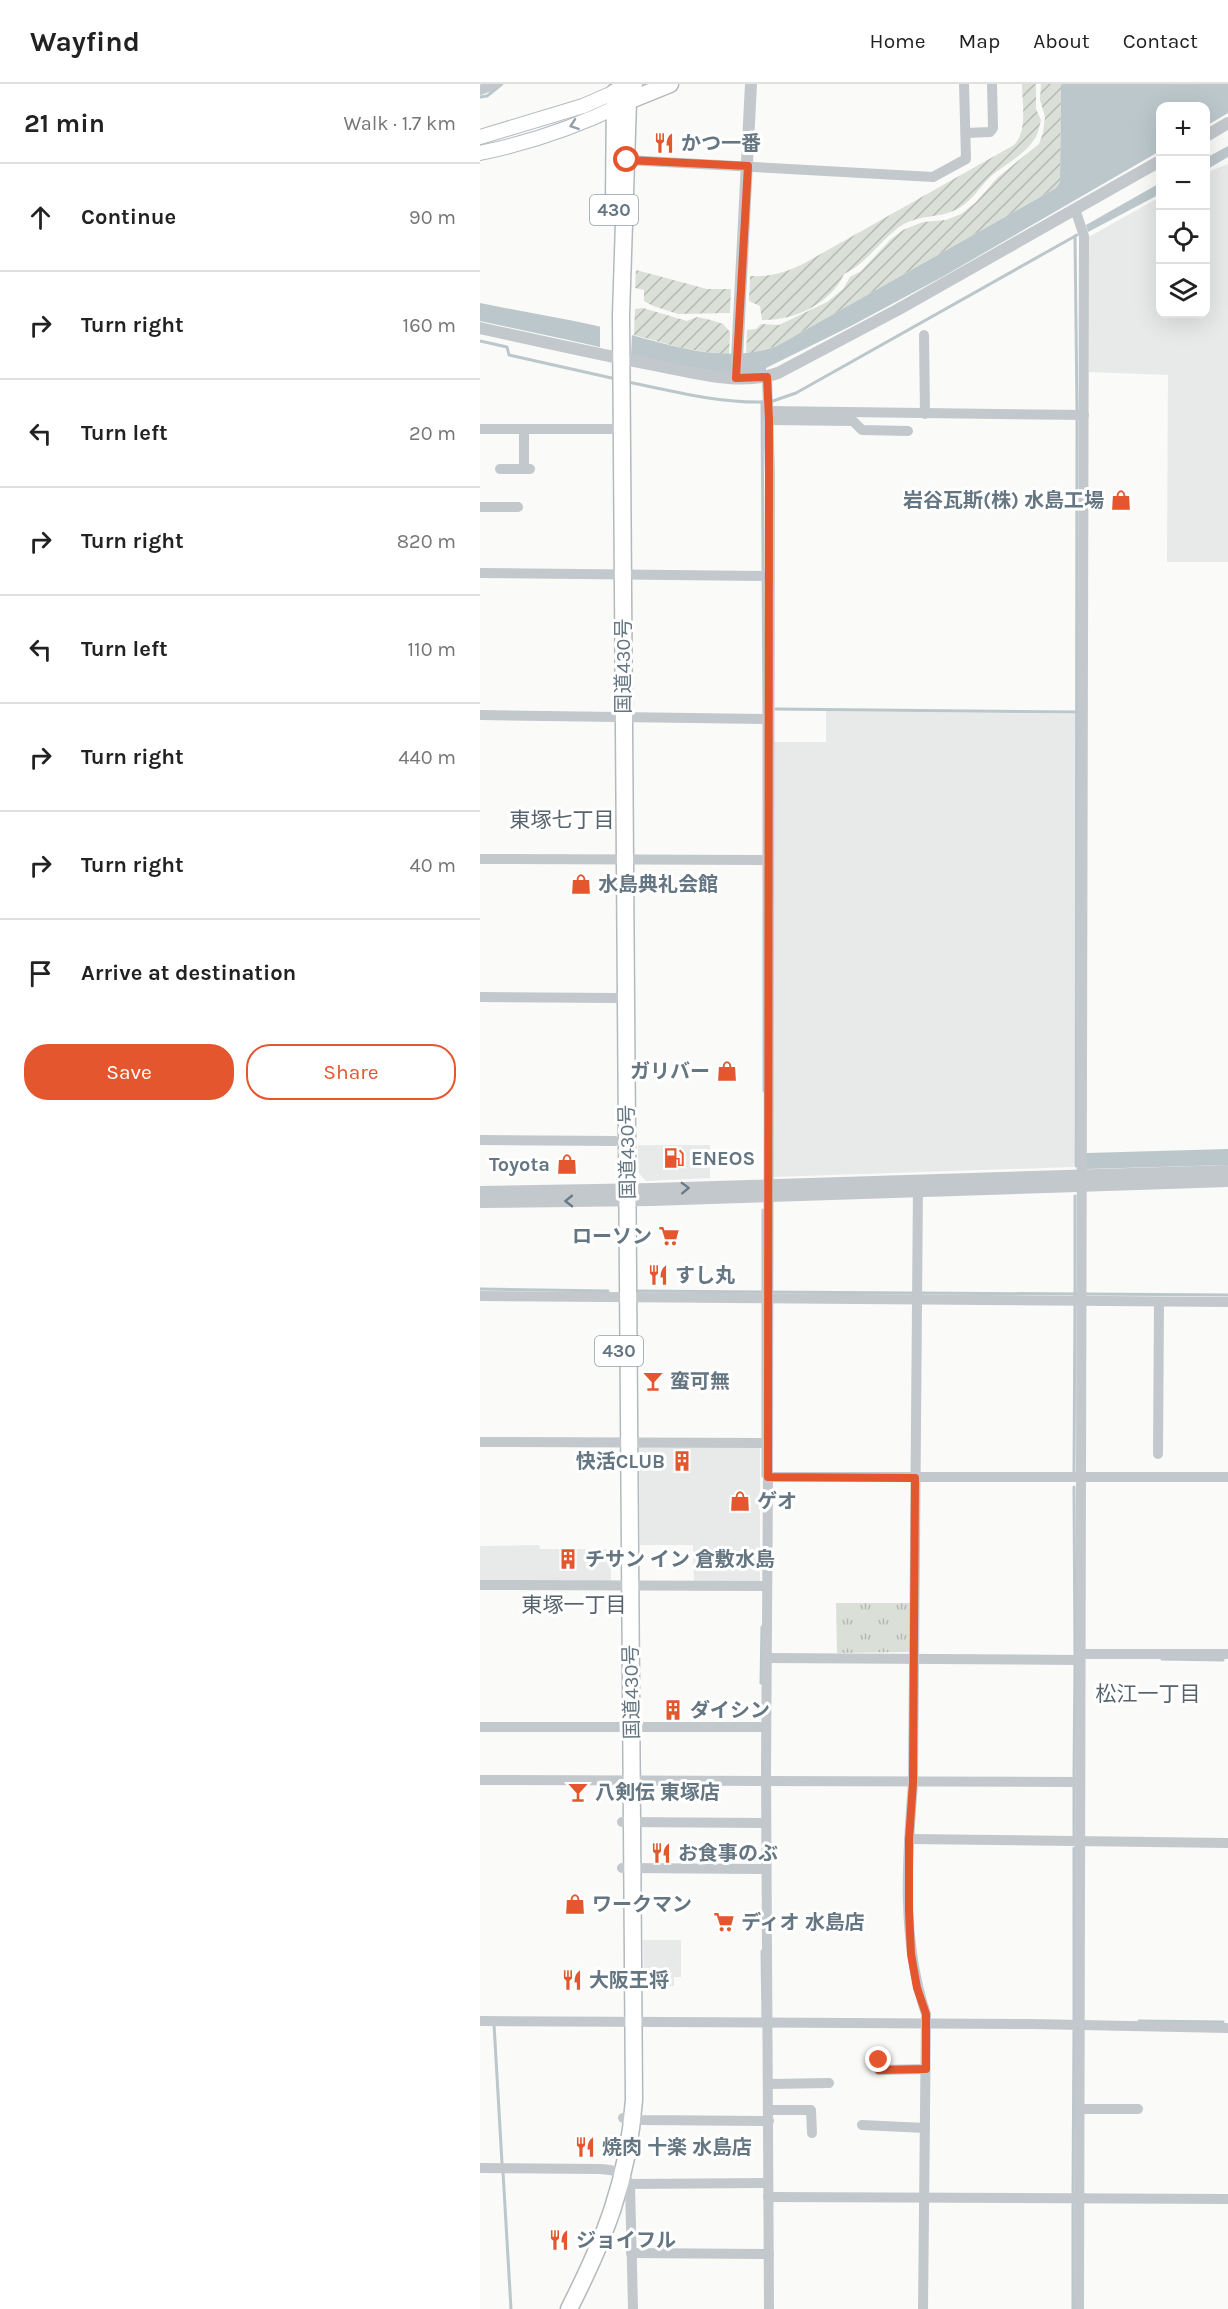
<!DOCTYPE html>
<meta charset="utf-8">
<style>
body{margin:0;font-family:Karla,"Noto Sans JP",sans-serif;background:#f6f6f6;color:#222}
.controls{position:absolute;right:18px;top:18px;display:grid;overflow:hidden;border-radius:12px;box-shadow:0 6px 24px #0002}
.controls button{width:54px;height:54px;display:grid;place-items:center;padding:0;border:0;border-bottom:2px solid #e0e0e0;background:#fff;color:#222;font:30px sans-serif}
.stop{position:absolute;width:18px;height:18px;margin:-14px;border:4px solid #e4572e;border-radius:50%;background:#fff}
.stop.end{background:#e4572e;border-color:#fff;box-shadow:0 2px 6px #0008}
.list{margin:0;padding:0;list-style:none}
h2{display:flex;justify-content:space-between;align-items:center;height:78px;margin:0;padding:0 24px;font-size:26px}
h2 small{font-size:20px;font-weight:400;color:#767676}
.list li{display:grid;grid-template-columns:39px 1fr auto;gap:18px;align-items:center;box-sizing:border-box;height:108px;padding:0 24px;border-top:2px solid #e0e0e0}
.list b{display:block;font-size:22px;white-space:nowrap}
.list em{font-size:20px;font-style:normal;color:#767676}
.actions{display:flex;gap:12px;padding:18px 24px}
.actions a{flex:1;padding:14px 0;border:2px solid #e4572e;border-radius:24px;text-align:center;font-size:21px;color:#e4572e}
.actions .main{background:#e4572e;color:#fff}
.icon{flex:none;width:33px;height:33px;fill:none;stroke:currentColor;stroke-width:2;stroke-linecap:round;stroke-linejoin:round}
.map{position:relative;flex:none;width:748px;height:2225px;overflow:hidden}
header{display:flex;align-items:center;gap:36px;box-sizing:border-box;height:84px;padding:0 30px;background:#fff;border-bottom:2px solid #e0e0e0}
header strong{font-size:28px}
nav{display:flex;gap:33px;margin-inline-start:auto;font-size:21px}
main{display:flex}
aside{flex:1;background:#fff}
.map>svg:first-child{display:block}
</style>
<header>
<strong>Wayfind</strong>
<nav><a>Home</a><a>Map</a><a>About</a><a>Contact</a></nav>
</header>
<main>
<aside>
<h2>21 min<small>Walk · 1.7 km</small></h2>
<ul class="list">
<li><svg class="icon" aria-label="ahead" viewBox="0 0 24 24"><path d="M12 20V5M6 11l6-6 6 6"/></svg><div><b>Continue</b></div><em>90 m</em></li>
<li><svg class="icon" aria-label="right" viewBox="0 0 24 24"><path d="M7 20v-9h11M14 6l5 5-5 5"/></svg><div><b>Turn right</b></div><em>160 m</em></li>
<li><svg class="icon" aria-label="left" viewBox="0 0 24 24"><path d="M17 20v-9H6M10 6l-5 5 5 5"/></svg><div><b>Turn left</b></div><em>20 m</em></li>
<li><svg class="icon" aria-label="right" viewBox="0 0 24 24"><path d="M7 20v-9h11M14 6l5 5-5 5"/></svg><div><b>Turn right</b></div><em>820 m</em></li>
<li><svg class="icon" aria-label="left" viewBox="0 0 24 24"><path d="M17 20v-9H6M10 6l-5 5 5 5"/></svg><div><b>Turn left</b></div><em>110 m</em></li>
<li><svg class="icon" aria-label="right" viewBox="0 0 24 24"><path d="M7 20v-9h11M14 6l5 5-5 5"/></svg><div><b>Turn right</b></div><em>440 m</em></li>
<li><svg class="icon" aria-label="right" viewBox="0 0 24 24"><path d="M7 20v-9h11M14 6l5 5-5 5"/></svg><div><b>Turn right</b></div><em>40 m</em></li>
<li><svg class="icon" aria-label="arrive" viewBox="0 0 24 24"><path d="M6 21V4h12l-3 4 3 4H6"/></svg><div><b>Arrive at destination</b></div></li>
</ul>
<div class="actions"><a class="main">Save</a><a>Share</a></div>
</aside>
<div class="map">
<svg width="748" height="2225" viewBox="0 0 748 2225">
<defs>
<pattern id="park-tufts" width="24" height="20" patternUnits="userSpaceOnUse" patternTransform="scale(1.5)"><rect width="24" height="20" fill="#dadfd7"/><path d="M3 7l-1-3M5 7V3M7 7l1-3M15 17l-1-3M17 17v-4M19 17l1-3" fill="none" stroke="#b4b9b4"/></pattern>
<pattern id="garden-furrows" width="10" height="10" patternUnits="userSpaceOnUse" patternTransform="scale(1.5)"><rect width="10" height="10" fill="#dadfd7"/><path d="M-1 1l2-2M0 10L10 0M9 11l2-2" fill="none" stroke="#b4b9b4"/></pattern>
</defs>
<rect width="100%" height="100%" fill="#fafaf8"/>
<g fill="#e8e9e9">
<polygon points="748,80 748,478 687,478 688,291 609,288 607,154 680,113 680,230 726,230 726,89"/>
<polygon points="346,627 595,630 594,1083 292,1093 294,658 346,658"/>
<polygon points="158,1061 230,1061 230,1094 166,1097 158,1088"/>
<polygon points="280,1362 280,1499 214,1500 213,1461 160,1461 159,1363"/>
<polygon points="59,1461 60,1465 131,1465 131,1497 0,1498 0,1462"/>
<polygon points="163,1856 201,1856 201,1893 194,1893 194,1902 164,1902"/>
</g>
<polygon fill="url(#park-tufts)" points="356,1519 430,1519 430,1568 357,1569"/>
<g fill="url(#garden-furrows)">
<path d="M542,0H556V25L561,36C559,43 558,52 553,57C543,72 524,81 510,93C499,104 489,121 473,127C457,134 440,131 424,140C401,154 388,179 364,190C351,220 313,237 282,236L280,222L269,217L270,192C290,193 304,189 323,180L534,61C548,47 542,19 542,0Z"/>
<polygon points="561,0 583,0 581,1 580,98 576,104 297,262 266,271 267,246 276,245 281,240 299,241 347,218 363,205 370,193 381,187 411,155 423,146 443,138 466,136 481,130 496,118 517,94 559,60 563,49 565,33 560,16"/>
<polygon points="156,186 227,205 251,205 250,229 198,230 173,222 164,217 164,206 155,204"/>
<polygon points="163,224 207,237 217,233 231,236 243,240 250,248 249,272 202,264 154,251 155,225"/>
</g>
<g fill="#bbc7cb">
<path d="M583,0H748V29L726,42V22H680V67L464,192L371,242L286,284V288C241,294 180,277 136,267C90,256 45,247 0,237V219C38,227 75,233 113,241C173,254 237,284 297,262L576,104L580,98L581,1Z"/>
<polygon points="748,62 748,73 726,86 726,74"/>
<polygon points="680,99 680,110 608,148 606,141"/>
</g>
<polygon fill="#fafaf8" points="120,242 152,250 151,272 120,264"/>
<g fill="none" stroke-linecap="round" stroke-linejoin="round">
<g stroke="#bbc7cb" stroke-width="3">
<polyline points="0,13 7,12 22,0"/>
<polyline points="595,152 597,328"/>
<polyline points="0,257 27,263 29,271 136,295"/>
<path d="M148,298C193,307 237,319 283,318"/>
<polyline points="282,318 284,632"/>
<polyline points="290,318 316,309 597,151"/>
<polyline points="296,625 597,628"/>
<polyline points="284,773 284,638"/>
<polyline points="284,1007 284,779"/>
<polyline points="596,1082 597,334"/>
<polyline points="0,1205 128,1207"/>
<polyline points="158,1207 434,1209"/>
<polyline points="283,1209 283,1126"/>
<polyline points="441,1209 748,1211"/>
<polyline points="595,1212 595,1112"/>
<polyline points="283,1216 283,1356"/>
<polyline points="283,1363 283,1392"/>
<polyline points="594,1388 595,1219"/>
<polyline points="594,1403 595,1572"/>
<polyline points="682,1575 743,1576"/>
<polyline points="281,1599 282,1543"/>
<polyline points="594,1692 595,1580"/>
<polyline points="594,1752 594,1702"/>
<polyline points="594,1764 594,1937"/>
<polyline points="282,1867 283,1935"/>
<polyline points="659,1937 743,1938"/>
<polyline points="14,1940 22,2079"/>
<polyline points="23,2088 31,2225"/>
<polyline points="593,2110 594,1946"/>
<polyline points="593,2225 593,2120"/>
</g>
<polyline stroke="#bbc7cb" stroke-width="16" points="607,1077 748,1073"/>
<g stroke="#b3babf" stroke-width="16">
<g id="secondary">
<polyline points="0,53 103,22 135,8"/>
<path d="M0,69C49,59 98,42 143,20"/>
</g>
</g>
<g stroke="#b4b9bd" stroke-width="19">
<g id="trunk">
<polyline points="134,122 135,8 154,0"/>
<path d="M89,2225C125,2154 148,2097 154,2016L141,231L148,17L190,0"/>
</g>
</g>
<g stroke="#c3c8cc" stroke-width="10">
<polyline points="0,6 15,0"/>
<polyline points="486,49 510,48 513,44 512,0"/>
<polyline points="147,76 453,93 486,75 484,0"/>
<polyline points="595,125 604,152 599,2225"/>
<polyline points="444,251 445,330"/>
<polyline points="287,293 290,391 288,1393 286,1686 289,2225"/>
<polyline points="289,327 604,331"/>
<polyline points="289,336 373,337 382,346 428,347"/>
<polyline points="0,345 131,345"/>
<polyline points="44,345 44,385"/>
<polyline points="20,385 50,385"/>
<polyline points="0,423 38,423"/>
<polyline points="0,489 289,492"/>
<polyline points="0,631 289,635"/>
<polyline points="0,775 289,776"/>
<polyline points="0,913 136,914"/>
<polyline points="0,1056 135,1057"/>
<path d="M438,1100L433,1699C427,1775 421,1856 446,1930L443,2225"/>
<polyline points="0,1212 748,1218"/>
<polyline points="0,1358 288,1359"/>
<polyline points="678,1370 679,1218"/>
<polyline points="288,1393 748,1393"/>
<polyline points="0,1501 287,1502"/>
<polyline points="600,1570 748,1570"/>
<polyline points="286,1574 600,1576"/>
<polyline points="0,1643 286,1643"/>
<polyline points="0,1696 599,1698"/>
<polyline points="142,1738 286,1739"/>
<polyline points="429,1755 748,1759"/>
<polyline points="142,1784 286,1785"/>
<polyline points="0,1937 552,1940 748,1944"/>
<polyline points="399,1976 399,1986 445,1985"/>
<polyline points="289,2000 349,1999"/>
<polyline points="600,2025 658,2025"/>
<polyline points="289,2026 331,2026 332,2049"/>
<polyline points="143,2034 161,2036 289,2037"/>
<polyline points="382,2041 445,2044"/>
<path d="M0,2084L120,2085C134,2086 142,2087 150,2100L153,2225"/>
<polyline points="150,2100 288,2099"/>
<polyline points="288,2113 748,2115"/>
<polyline points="151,2169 289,2170"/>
</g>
<g stroke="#c3c8cc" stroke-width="12">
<polyline points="726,52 748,39"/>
<path d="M0,244C60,257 120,271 180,282C217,289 261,302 298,289L419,225L680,77"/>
<polyline points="256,294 271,0"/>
<polyline points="0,1108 172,1105 748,1087"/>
<polyline points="0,1118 172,1116 748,1097"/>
</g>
<use href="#secondary" stroke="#fff" stroke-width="14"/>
<use href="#trunk" stroke="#fff" stroke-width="16"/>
</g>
<defs><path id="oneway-chevron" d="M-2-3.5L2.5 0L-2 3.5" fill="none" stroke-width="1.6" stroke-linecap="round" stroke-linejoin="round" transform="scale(1.5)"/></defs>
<use stroke="#939fa8" href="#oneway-chevron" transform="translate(94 41) rotate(161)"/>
<g stroke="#6a7a87">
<use href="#oneway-chevron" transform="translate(205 1104) rotate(-2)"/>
<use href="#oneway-chevron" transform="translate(89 1117) rotate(179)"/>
</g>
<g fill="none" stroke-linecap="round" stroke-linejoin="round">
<polyline stroke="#e4572e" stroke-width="8" points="147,76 268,82 256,294 287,293 289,336 288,1393 435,1394 433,1699 429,1755 429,1827 431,1870 437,1904 446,1930 446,1985 399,1986 399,1976"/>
</g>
<defs>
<g id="restaurant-bare" transform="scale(1.62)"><path d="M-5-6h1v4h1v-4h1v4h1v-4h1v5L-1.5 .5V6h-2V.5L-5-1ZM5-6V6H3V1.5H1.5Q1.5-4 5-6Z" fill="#e4572e" stroke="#fff" stroke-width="2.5" paint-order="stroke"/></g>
<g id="shop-bare" transform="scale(1.62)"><path d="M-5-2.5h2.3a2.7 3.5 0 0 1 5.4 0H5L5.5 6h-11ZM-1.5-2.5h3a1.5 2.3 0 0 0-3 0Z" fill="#e4572e" stroke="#fff" stroke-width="2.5" paint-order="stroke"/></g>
<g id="fuel-bare" transform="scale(1.62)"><path d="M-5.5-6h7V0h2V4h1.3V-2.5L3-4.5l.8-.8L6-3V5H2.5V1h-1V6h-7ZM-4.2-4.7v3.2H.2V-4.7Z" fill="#e4572e" stroke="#fff" stroke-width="2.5" paint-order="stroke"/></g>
<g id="supermarket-bare" transform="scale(1.62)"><path d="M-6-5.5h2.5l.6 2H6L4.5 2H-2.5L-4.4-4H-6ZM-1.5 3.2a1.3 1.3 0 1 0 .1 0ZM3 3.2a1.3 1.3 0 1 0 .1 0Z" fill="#e4572e" stroke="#fff" stroke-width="2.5" paint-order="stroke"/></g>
<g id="bar-bare" transform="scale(1.62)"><path d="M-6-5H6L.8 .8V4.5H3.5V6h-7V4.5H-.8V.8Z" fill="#e4572e" stroke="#fff" stroke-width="2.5" paint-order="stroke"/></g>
<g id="building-bare" transform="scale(1.62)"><path d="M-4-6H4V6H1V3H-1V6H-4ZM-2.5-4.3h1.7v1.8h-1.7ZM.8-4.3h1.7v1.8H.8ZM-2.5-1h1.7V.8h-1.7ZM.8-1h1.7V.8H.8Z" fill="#e4572e" stroke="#fff" stroke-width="2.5" paint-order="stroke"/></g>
</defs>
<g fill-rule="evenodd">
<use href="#restaurant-bare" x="184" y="59"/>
<use href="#shop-bare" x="641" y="416"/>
<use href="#shop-bare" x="101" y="800"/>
<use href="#shop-bare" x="247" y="987"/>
<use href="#fuel-bare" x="194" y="1074"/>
<use href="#shop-bare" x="87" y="1080"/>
<use href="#supermarket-bare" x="189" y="1152"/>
<use href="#restaurant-bare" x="178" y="1191"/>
<use href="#bar-bare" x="173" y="1297"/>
<use href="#building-bare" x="202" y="1377"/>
<use href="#shop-bare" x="260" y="1417"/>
<use href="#building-bare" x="88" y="1475"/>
<use href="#building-bare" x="193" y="1626"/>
<use href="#bar-bare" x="98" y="1708"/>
<use href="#restaurant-bare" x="181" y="1769"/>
<use href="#shop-bare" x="95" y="1820"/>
<use href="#supermarket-bare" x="244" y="1838"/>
<use href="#restaurant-bare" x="92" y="1896"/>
<use href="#restaurant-bare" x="105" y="2063"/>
<use href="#restaurant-bare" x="79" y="2156"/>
</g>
<g text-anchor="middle" stroke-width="6" stroke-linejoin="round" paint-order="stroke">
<g fill="#fff" stroke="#939fa8" stroke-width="1.5">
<rect x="110" y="111" width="48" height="30" rx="4.5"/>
<rect x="115" y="1252" width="48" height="30" rx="4.5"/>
</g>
<g font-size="18" font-weight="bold" fill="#657683">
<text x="134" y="132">430</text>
<text x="139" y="1273">430</text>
</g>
<g font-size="20" font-weight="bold" fill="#657683" stroke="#fff" text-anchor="start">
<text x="201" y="66">かつ一番</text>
<text x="624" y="423" text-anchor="end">岩谷瓦斯(株) 水島工場</text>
<text x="118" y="807">水島典礼会館</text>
<text x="230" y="994" text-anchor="end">ガリバー</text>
<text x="211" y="1081">ENEOS</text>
<text x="70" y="1087" text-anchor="end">Toyota</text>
<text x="172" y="1159" text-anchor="end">ローソン</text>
<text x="195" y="1198">すし丸</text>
<text x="190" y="1304">蛮可無</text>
<text x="185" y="1384" text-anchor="end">快活CLUB</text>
<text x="277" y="1424">ゲオ</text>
<text x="105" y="1482">チサン イン 倉敷水島</text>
<text x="210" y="1633">ダイシン</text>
<text x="115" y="1715">八剣伝 東塚店</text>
<text x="198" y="1776">お食事のぶ</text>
<text x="112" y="1827">ワークマン</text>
<text x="261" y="1845">ディオ 水島店</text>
<text x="109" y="1903">大阪王将</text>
<text x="122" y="2070">焼肉 十楽 水島店</text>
<text x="96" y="2163">ジョイフル</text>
</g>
<g font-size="20" fill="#657683" stroke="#fff">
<text transform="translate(143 582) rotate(-90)" y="7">国道430号</text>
<text transform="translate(147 1068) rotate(-91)" y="7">国道430号</text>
<text transform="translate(151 1608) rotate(-91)" y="7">国道430号</text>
</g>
<g font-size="21" fill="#57646e" stroke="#fff">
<text x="82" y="743">東塚七丁目</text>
<text x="94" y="1528">東塚一丁目</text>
<text x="668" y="1617">松江一丁目</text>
</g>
</g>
</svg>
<div class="controls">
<button>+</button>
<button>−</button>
<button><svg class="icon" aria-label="locate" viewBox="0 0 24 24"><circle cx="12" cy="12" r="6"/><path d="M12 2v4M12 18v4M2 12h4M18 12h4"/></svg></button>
<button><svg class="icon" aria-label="layers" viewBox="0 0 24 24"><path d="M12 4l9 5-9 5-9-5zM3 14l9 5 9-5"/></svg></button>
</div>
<div class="stop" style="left:147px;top:76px"></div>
<div class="stop end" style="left:399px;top:1976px"></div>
</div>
</main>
